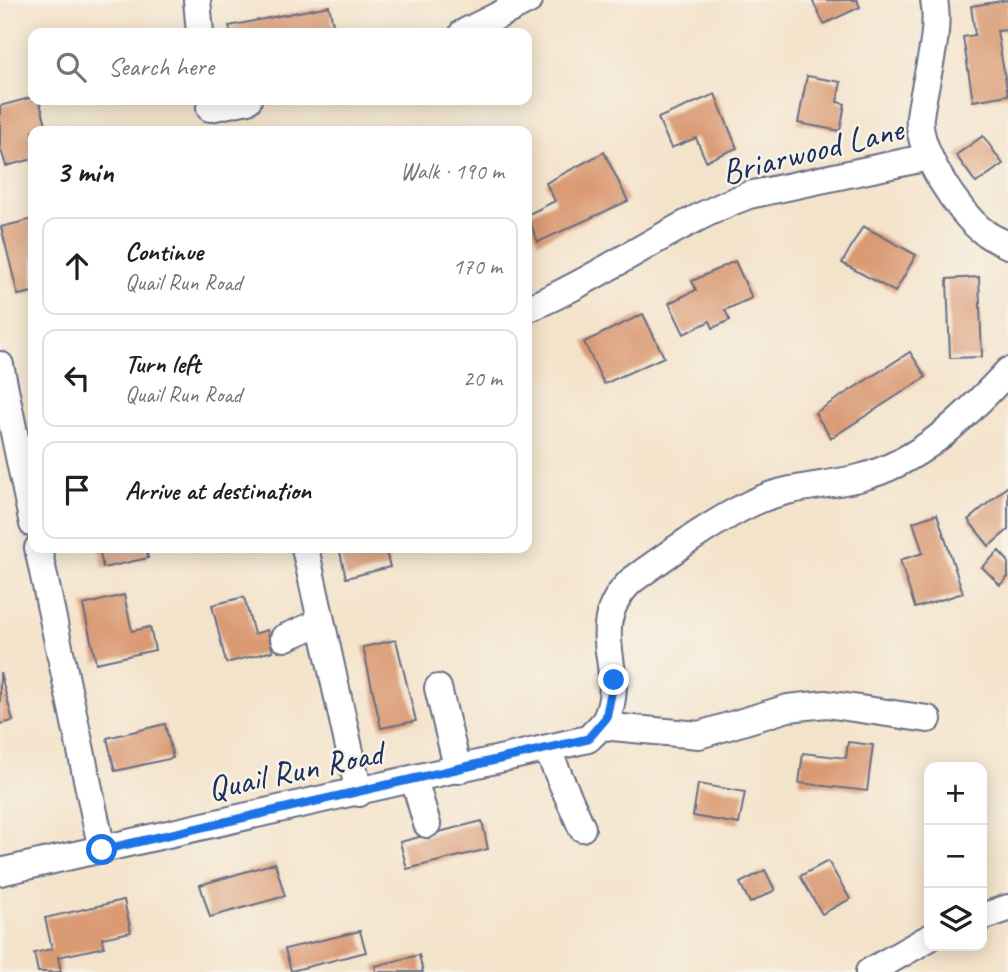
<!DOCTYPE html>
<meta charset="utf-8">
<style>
body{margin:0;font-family:Caveat,sans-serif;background:#f6f6f6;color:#202124}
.controls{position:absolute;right:21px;bottom:21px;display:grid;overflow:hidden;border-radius:14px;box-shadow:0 4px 18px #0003}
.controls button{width:63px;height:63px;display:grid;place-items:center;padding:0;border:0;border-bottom:2px solid #e0e0e0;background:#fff;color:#202124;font:35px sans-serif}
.stop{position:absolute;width:21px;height:21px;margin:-16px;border:5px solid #1a73e8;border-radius:50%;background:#fff}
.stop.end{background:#1a73e8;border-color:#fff;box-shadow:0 2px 7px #0008}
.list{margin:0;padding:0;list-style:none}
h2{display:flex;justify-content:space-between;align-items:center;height:91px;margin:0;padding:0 28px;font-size:30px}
h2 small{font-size:23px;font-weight:400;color:#757577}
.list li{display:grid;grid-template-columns:46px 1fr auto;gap:21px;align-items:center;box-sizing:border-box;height:98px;margin:0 14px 14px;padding:0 14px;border:2px solid #e0e0e0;border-radius:14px}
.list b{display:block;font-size:26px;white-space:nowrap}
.list p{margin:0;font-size:23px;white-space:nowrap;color:#757577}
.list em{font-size:23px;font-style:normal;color:#757577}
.icon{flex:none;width:38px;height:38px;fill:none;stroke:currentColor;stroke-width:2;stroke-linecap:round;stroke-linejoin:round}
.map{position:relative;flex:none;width:1008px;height:972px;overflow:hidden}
.search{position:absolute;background:#fff;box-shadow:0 4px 18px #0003;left:28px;top:28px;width:504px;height:77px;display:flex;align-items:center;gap:18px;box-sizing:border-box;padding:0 24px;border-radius:14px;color:#757577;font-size:26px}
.panel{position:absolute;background:#fff;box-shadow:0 4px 18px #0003;left:28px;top:126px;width:504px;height:427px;border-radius:14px}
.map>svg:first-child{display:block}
</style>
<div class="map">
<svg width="1008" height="972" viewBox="0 0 1008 972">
<rect width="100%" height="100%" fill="#f7f3e8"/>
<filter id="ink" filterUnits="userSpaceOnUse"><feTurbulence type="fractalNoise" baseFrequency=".0143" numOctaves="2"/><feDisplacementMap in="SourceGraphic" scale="14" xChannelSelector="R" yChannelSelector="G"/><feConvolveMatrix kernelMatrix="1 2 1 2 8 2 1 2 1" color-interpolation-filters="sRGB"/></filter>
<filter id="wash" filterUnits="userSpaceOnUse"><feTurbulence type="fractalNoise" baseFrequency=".00686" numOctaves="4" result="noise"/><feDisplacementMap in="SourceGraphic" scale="28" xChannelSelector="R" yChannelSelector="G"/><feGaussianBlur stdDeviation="1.57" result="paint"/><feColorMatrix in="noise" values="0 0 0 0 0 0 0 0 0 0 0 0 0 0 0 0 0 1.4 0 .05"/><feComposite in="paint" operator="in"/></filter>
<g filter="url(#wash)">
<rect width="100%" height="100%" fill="#f4e3cb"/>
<g id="blocks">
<g fill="#da9a73">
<polygon points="812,0 857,0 860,7 824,24"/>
<polygon points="1008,0 1008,30 997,31 1008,95 973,101 963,37 975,35 971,6"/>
<polygon points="329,6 335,33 231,33 229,26"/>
<polygon points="807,76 841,82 837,102 845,104 840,131 798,123"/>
<polygon points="715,94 737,148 706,161 696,138 671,148 658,118"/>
<polygon points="33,97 33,100 39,100 48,131 33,131 33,159 6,166 0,146 0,106"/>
<polygon points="983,136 1003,164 976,183 956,155"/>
<polygon points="604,152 628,201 538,242 527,215 555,201 546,183"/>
<polygon points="33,219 33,292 18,295 1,227"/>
<polygon points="863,226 916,255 895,292 842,263"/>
<polygon points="735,261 752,298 725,310 730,320 713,328 710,321 684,334 669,303 696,290 692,281"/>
<polygon points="979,277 982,357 950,358 947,279"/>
<polygon points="643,314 664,357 604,384 584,342"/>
<polygon points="910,352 926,377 831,438 815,413"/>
<polygon points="1008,486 1008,530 989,546 968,520"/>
<polygon points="937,514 963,593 915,608 900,560 923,553 913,522"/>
<polygon points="99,548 146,548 148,558 103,568"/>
<polygon points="339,548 385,548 390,567 346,578"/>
<polygon points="999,551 1008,561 1008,577 1000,585 982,567"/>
<polygon points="124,595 132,631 150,627 155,650 96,663 83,605"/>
<polygon points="244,597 254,634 267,630 273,651 226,663 212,605"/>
<polygon points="396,640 416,721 381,728 363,647"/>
<polygon points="0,672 13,721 0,724"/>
<polygon points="165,724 173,758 115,771 107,738"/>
<polygon points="848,742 873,745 867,791 799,783 803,753 846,758"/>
<polygon points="698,784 745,792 739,824 693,816"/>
<polygon points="482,821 488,849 407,869 400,842"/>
<polygon points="828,861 850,899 822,914 800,876"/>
<polygon points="275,863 285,896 210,917 200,885"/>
<polygon points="765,870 775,890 750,903 740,883"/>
<polygon points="124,900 131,932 102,938 104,947 58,957 61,972 38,972 34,953 52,949 45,918"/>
<polygon points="360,931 366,952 291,971 285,949"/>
<polygon points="419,955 423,972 376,972 375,966"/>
</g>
</g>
</g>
<g filter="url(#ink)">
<use href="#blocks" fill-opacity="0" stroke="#676e84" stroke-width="2"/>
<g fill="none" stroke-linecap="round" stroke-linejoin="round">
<g stroke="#676e84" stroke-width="30">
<g id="minor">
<polyline points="197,0 200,33"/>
<path d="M934,0C941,35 924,82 920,117C916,149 959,214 984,232C991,238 1000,241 1008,245"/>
<polyline points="463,33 529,0"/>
<polyline points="210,108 248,100"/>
<path d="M527,309C603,277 671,224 749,195L929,157"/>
<polyline points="0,365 33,524"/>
<polyline points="38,548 102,850"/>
<polyline points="305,548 359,793"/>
<polyline points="284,638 321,622"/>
<polyline points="438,688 458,770"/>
<polyline points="601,726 699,735 788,708 826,704 928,719"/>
<polyline points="547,749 582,828"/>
<polyline points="414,779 427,824"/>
<path d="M0,872L588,739C594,733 602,726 606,719C629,669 582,629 631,581C667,555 720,516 761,499C793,486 826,486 859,478C921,462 966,416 1008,371"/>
<polyline points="982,917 1008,908"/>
<polyline points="869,972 929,938"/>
</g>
</g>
<use href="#minor" stroke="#fff" stroke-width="26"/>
</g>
</g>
<g fill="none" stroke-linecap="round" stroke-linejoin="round" filter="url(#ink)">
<polyline stroke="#1a73e8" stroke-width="9" points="102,850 588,739 606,718 614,680"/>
</g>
<g text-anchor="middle" stroke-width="5" stroke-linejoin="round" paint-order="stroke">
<g font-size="35" fill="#1b2f5e" stroke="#f7f3e8">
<text transform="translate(812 150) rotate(-14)" y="12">Briarwood Lane</text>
<text transform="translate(295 770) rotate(-12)" y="12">Quail Run Road</text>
</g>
</g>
</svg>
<div class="controls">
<button>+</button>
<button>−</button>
<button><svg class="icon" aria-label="layers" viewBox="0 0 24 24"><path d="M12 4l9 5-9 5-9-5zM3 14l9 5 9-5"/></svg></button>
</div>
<div class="stop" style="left:102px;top:850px"></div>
<div class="stop end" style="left:614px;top:680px"></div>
<div class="search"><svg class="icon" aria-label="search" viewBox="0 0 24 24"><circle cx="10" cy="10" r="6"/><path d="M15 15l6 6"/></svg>Search here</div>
<section class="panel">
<h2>3 min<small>Walk · 190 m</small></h2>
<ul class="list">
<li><svg class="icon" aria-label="ahead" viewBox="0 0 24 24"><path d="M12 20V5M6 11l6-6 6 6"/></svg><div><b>Continue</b><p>Quail Run Road</p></div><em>170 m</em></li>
<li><svg class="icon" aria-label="left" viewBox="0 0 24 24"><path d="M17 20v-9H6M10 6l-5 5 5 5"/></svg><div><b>Turn left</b><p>Quail Run Road</p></div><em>20 m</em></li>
<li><svg class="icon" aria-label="arrive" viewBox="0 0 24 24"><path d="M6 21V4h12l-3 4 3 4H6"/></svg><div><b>Arrive at destination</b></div></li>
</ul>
</section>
</div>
